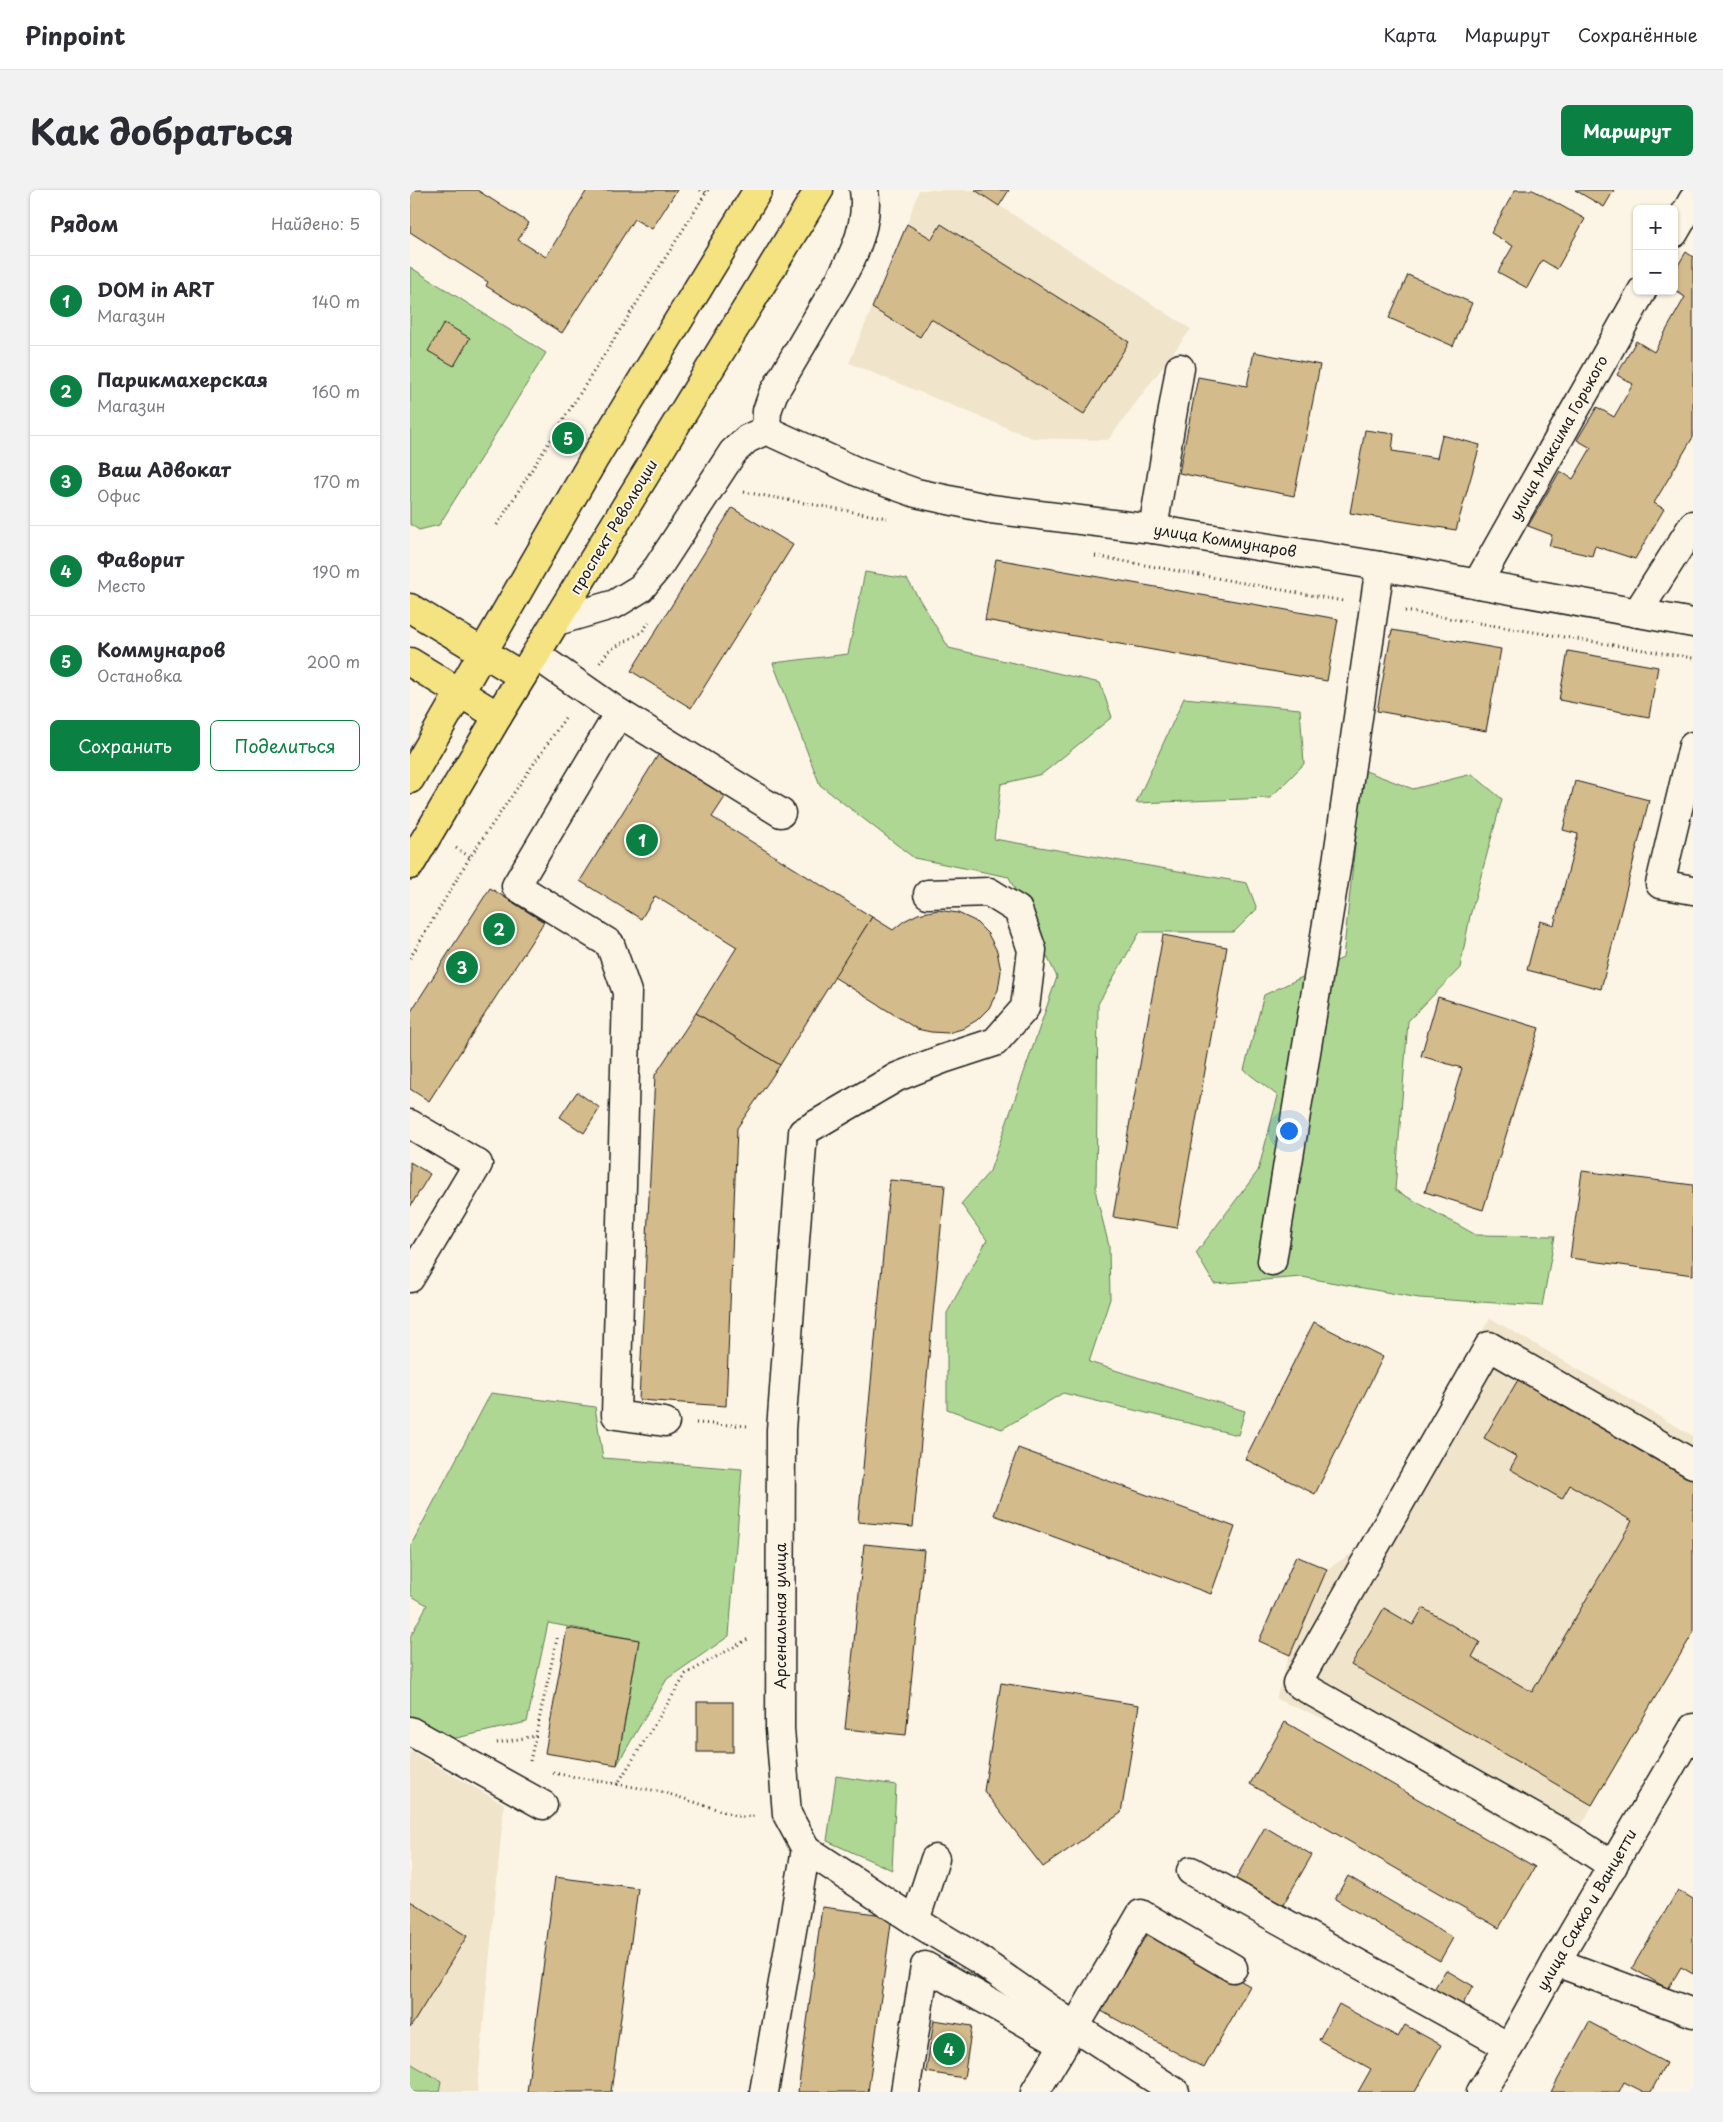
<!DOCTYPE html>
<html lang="ru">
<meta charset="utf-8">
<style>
body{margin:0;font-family:"Playpen Sans",sans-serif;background:#f2f2f3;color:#2b2b33}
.controls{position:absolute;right:15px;top:15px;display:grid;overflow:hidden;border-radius:8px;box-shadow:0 1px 4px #0004}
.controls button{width:45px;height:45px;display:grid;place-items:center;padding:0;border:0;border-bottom:1px solid #e1e1e2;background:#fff;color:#2b2b33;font:25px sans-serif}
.you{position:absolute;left:878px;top:940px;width:18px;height:18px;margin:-12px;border:4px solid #fff;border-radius:50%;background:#1a73e8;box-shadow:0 0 0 8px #1a73e833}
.badge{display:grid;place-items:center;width:32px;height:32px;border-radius:50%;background:#0b8043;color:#fff;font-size:16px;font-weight:700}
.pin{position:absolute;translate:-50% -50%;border:2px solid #fff;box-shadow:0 1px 5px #0006}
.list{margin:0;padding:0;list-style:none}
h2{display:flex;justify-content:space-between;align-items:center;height:65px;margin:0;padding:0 20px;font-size:21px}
h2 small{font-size:16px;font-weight:400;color:#7c7c81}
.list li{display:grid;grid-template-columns:32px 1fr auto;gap:15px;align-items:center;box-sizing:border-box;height:90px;padding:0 20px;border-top:1px solid #e1e1e2}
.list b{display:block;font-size:19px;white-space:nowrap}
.list p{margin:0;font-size:16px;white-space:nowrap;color:#7c7c81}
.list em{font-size:16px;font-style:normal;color:#7c7c81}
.actions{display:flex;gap:10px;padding:15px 20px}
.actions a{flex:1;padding:11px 0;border:1px solid #0b8043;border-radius:8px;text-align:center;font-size:18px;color:#0b8043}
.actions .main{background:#0b8043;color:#fff}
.map{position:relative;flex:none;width:1283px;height:1902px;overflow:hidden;border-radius:8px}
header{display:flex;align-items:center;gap:30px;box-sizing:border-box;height:70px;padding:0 25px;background:#fff;border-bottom:1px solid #e1e1e2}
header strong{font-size:24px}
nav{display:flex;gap:28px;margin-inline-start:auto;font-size:18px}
.intro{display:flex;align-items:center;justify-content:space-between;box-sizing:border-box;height:120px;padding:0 30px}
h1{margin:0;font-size:35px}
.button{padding:12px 22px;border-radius:8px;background:#0b8043;color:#fff;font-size:18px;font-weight:700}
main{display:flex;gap:30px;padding:0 30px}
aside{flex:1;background:#fff;border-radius:8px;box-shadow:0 1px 4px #0004}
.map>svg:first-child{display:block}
</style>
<header>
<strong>Pinpoint</strong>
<nav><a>Карта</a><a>Маршрут</a><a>Сохранённые</a></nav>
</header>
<div class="intro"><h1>Как добраться</h1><a class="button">Маршрут</a></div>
<main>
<aside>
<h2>Рядом<small>Найдено: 5</small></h2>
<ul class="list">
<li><span class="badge">1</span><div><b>DOM in ART</b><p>Магазин</p></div><em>140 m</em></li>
<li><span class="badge">2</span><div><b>Парикмахерская</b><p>Магазин</p></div><em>160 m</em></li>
<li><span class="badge">3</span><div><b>Ваш Адвокат</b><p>Офис</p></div><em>170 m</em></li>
<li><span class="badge">4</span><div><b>Фаворит</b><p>Место</p></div><em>190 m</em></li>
<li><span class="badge">5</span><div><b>Коммунаров</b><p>Остановка</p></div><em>200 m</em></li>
</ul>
<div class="actions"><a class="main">Сохранить</a><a>Поделиться</a></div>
</aside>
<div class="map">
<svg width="1283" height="1902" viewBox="0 0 1283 1902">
<rect width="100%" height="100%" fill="#fcf5e5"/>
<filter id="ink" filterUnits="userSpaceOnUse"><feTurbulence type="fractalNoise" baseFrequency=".02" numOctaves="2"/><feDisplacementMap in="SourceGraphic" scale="10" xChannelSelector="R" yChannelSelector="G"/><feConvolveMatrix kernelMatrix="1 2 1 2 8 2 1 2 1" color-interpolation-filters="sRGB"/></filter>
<g filter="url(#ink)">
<g fill="#f0e4ca">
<polygon points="509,0 565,0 781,139 698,250 622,248 439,173 497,34"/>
<polygon points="1080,1128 1283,1246 1283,1443 1154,1665 934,1537 866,1509 879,1465 849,1451 886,1366 917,1379 948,1360"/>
<polygon points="0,1561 94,1614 67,1902 0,1902"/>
</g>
<g fill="#aed794" stroke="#657a58">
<polygon points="0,77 136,163 29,335 9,340 0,334"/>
<polygon points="455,382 497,389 539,458 690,493 702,527 632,584 591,594 584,649 837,693 847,719 824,742 730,742 688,814 686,1004 699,1056 700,1109 679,1172 835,1221 828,1245 653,1203 592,1239 537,1219 537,1123 577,1050 551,1014 580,981 647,787 599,687 504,668 410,595 363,473 438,464"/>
<polygon points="774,508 890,519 894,574 860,608 726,613"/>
<polygon points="953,580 1003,599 1062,584 1092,609 1060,726 1050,778 998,831 985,1000 1066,1045 1145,1046 1132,1116 1009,1108 892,1087 804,1094 786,1063 848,981 868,906 834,880 854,805 933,768"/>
<polygon points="81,1203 185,1217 193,1268 332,1279 319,1446 257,1489 207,1575 229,1450 138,1433 117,1532 42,1549 0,1527 0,1447 17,1415 0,1405 0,1357"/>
<polygon points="426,1586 486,1595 482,1680 417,1651"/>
<polygon points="0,1873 31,1891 29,1902 0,1902"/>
</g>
<g fill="#d4bb8b" stroke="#1c1c1c">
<polygon points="0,0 67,0 119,33 108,50 136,67 177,0 267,0 242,39 224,29 152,143 76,96 78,92 0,42"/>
<polygon points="565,0 599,0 589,16"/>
<polygon points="1105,0 1123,0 1175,29 1147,79 1132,70 1117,98 1088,82 1103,56 1081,43"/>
<polygon points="1165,0 1204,0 1194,17"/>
<polygon points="497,34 522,49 531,34 719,152 674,224 521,129 510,147 462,118"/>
<polygon points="1276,62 1283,67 1283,247 1244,313 1254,319 1225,369 1185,356 1182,366 1139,356 1142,345 1118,336 1150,281 1163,289 1181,258 1167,250 1187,217 1204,227 1223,194 1207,185 1226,151 1244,162 1275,107 1264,100 1264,82"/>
<polygon points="998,85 1062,113 1043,156 979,128"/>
<polygon points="34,133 60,148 44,176 18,161"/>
<polygon points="844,162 910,175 884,306 769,283 788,187 837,196"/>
<polygon points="955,240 984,244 982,261 1027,268 1032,245 1070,255 1046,340 940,323"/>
<polygon points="322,318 383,355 281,518 221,481"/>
<polygon points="586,369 928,429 917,491 575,430"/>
<polygon points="982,440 1091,459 1076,541 967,521"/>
<polygon points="1158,461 1248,477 1239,527 1149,510"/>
<polygon points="250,562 317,604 302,627 462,727 370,875 286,823 327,757 245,706 231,729 170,691"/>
<polygon points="1165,591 1239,610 1191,799 1117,780 1130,731 1144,735 1168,644 1153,640"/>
<polygon points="80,698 134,732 19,911 0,899 0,823"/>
<polygon points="528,720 548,723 565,731 578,744 587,761 591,781 588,800 579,818 567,830 552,839 538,843 521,842 507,839 424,787 462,727 483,740 494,731 508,724"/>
<polygon points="753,745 817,757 767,1038 703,1027"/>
<polygon points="1028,807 1129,838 1073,1020 1015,1002 1052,878 1011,866"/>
<polygon points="286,823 370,875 327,938 316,1216 229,1210 245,885"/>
<polygon points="167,902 190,918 174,943 150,927"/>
<polygon points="0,972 20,984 0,1017"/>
<polygon points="1172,981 1283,995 1283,1085 1160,1068"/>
<polygon points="480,990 535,995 503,1337 448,1332"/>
<polygon points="904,1132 973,1167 905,1304 835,1269"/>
<polygon points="1109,1188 1283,1289 1283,1443 1182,1615 941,1475 974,1418 1003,1435 1013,1418 1070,1452 1062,1467 1122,1502 1222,1331 1160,1295 1152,1309 1100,1279 1107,1267 1074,1248"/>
<polygon points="608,1258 825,1337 801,1404 584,1325"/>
<polygon points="454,1354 514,1360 496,1545 435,1539"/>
<polygon points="886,1366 917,1379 880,1465 849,1451"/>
<polygon points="157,1438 229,1450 207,1575 135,1563"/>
<polygon points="591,1493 729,1515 711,1623 633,1677 574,1601"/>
<rect x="287" y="1512" width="36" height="50"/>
<polygon points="875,1532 1125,1677 1089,1738 840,1594"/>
<polygon points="855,1637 902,1665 870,1720 823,1693"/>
<polygon points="938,1686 1043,1748 1030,1771 925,1709"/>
<polygon points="145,1687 228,1698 201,1902 117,1902"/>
<polygon points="1268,1700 1283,1709 1283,1784 1271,1777 1258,1799 1222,1778"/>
<polygon points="0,1711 57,1746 0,1838"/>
<polygon points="412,1717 482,1726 458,1902 388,1902"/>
<polygon points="731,1735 840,1796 794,1878 684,1817"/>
<polygon points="1036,1780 1063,1796 1049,1821 1021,1804"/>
<polygon points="929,1814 988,1847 995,1835 1031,1855 1005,1902 948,1902 961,1879 909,1850"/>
<polygon points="524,1830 562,1836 554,1888 516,1882"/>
<polygon points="1179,1832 1256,1873 1241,1902 1234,1902 1214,1892 1209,1902 1141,1902"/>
</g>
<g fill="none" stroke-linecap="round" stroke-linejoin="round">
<g stroke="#1c1c1c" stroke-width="31">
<g id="minor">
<polyline points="1264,43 1283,10"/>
<polyline points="356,240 450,283 506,303 581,319 743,339 970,376 1283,433"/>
<path d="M356,240L357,221L363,204C378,178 393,153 408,127C430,89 461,47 454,0"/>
<polyline points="743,339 770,178"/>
<polyline points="1067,394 1232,101"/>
<polyline points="1227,423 1283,335"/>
<polyline points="147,431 205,414 231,398 248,377 323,262 337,249 356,240"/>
<polyline points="126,465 209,523 371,623"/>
<polyline points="209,523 106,696 200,754 217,802 206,1225 255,1232"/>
<polyline points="1283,556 1250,694 1283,700"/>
<polyline points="0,934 68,974 0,1088"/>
<polyline points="862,1071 927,672 970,376"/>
<polyline points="0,1541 133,1615"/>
<polyline points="396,1659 505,1731 568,1769 665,1837 765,1902"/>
<polyline points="1203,1676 1162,1649 887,1493 1079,1156 1283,1274"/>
<polyline points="781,1681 1099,1857"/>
<polyline points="505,1731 525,1669"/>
<polyline points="1146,1772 1283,1823"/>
<polyline points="665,1837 731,1724 823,1778"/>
<polyline points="354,1902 396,1659 377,1624 370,1539 371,1240 393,942 487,887 533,869 585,852 615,818 622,760 608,720 579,702 518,704"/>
<polyline points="495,1902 515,1776 654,1854 625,1902"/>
<polyline points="1071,1902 1099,1857 1146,1772 1283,1538"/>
</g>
</g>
<g stroke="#1c1c1c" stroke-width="31">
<g id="major">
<polyline points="0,418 112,486"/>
<polyline points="0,472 88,526"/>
<polyline points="0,589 184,269 348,0"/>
<polyline points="0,675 88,526 409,0"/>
</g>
</g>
<g stroke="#1c1c1c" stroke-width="3" stroke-dasharray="1 4" stroke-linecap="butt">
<polyline points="290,0 296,3"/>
<polyline points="334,302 477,328"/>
<polyline points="87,335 298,0"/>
<polyline points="685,366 933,411"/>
<polyline points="995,421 1283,468"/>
<polyline points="190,473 198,461 232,442 239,432"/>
<polyline points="46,658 60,667"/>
<polyline points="0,768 60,667 157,525"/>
<polyline points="286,1233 339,1236"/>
<polyline points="87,1553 125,1546"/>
<polyline points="120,1571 148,1444"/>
<polyline points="143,1583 253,1602 331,1627 346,1626"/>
<polyline points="207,1595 276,1484 338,1449"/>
</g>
<use href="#minor" stroke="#fcf5e5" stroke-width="28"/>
<use href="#major" stroke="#f5e382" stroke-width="28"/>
</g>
</g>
<g text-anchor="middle" stroke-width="4" stroke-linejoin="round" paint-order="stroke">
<g font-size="15" fill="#1c1c1c" stroke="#fcf5e5">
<text transform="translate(1149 248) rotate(-61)" y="5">улица Максима Горького</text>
<text transform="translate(204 337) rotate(-59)" y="5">проспект Революции</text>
<text transform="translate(815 351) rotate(9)" y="5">улица Коммунаров</text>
<text transform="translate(371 1426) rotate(-90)" y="5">Арсенальная улица</text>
<text transform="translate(1177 1720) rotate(-60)" y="5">улица Сакко и Ванцетти</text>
</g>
</g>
</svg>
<div class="controls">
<button>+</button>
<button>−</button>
</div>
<div class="you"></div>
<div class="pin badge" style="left:232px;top:650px">1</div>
<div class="pin badge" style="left:89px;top:739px">2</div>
<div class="pin badge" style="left:52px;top:777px">3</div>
<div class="pin badge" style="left:539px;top:1859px">4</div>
<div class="pin badge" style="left:158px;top:248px">5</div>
</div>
</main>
